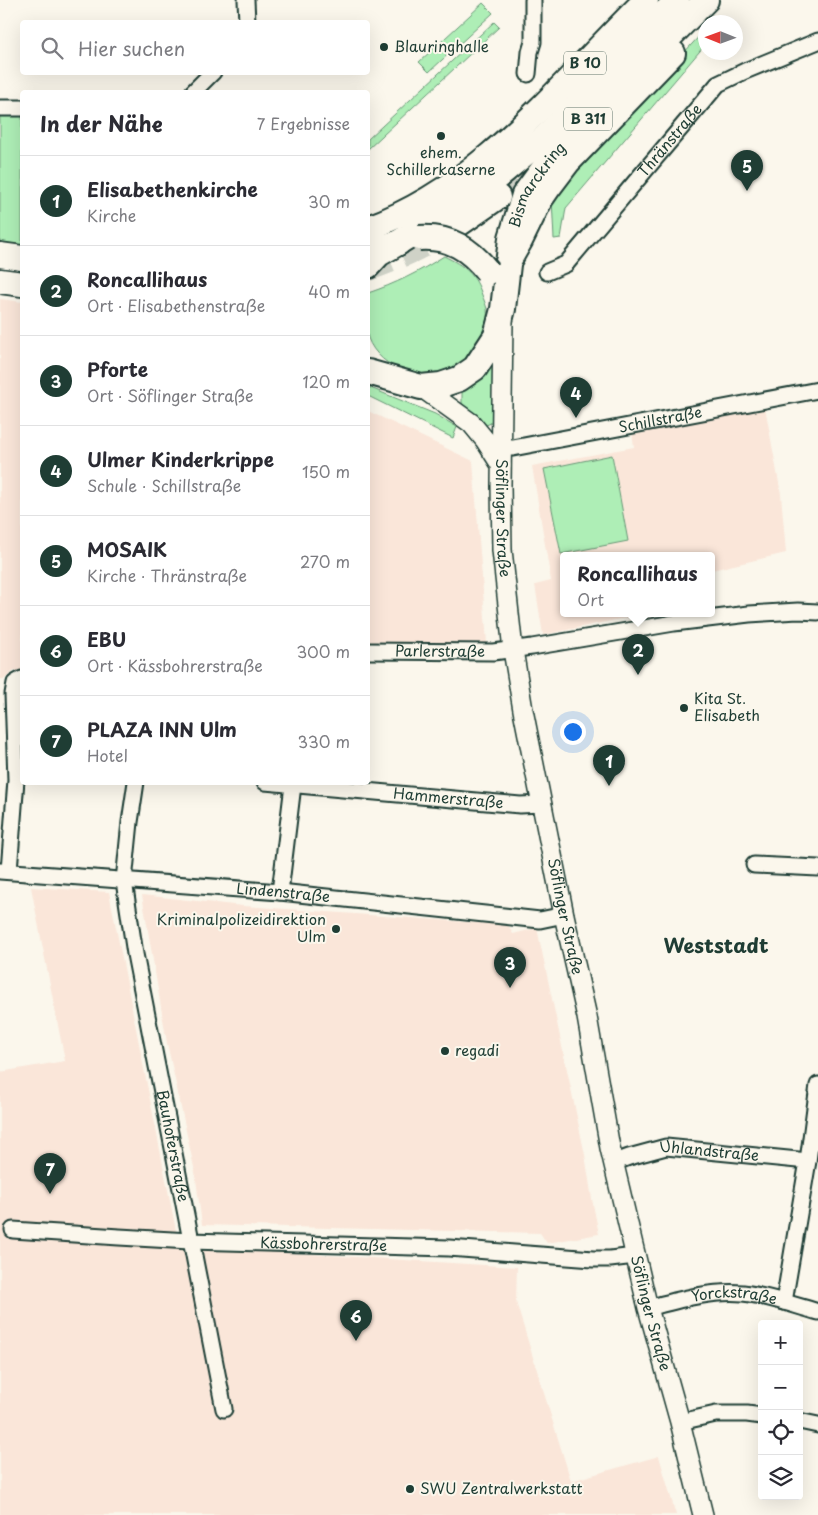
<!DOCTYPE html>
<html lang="de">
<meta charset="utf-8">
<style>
body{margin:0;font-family:"Playpen Sans",sans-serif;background:#f2f2f3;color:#2b2b33}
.controls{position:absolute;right:15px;bottom:15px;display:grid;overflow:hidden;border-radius:5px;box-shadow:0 5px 20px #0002}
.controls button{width:45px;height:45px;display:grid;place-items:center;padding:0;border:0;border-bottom:1px solid #e1e1e2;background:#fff;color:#2b2b33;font:25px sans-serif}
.compass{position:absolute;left:698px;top:15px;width:45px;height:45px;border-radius:50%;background:#fff;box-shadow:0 5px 20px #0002;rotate:271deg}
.you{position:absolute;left:572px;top:731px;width:18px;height:18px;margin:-12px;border:4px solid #fff;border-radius:50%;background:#1a73e8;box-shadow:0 0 0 8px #1a73e833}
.badge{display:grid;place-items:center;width:32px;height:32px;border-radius:50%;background:#1f3d34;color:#fff;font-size:16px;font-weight:700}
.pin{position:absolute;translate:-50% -41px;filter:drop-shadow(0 1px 2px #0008)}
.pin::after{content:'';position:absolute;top:26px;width:18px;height:15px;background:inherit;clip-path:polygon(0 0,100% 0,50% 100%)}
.popup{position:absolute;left:560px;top:552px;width:155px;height:65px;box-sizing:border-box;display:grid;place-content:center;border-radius:5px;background:#fff;filter:drop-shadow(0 1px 4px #0005);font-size:16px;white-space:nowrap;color:#7c7c81}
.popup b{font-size:19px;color:#2b2b33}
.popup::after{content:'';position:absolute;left:50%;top:100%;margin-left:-10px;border:10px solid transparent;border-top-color:#fff}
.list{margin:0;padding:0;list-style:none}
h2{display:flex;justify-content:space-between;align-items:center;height:65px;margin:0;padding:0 20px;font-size:21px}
h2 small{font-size:16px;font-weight:400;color:#7c7c81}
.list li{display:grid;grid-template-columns:32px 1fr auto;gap:15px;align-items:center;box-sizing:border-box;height:90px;padding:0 20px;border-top:1px solid #e1e1e2}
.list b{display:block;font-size:19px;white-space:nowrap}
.list p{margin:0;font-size:16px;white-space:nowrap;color:#7c7c81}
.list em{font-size:16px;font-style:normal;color:#7c7c81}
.icon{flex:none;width:28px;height:28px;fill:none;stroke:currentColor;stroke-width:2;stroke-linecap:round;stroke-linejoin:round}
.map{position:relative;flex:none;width:818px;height:1515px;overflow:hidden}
.search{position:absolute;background:#fff;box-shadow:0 5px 20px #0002;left:20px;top:20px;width:350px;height:55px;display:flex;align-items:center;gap:12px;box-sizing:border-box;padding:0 18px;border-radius:5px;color:#7c7c81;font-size:19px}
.panel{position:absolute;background:#fff;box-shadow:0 5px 20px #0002;left:20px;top:90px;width:350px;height:695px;border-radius:5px}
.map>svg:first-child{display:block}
</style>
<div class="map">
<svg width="818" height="1515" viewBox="0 0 818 1515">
<rect width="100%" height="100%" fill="#fbf7ec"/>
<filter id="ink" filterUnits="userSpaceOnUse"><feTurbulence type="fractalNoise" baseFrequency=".02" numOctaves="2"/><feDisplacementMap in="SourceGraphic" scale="10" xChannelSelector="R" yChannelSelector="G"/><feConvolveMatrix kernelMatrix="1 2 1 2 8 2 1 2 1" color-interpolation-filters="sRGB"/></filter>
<g filter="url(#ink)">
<g fill="#fae6d9">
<polygon points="0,299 22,302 22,671 14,671 4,679 0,679"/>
<polygon points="765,407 781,494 786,553 712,570 712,556 564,556 564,614 644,614 543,635 535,585 551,581 532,466 634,447 632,432"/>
<polygon points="368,411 473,461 487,643 368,647"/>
<polygon points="31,887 109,892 179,1246 517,1267 516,1302 571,1481 659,1456 676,1515 0,1515 0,1072 65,1061"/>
<polygon points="142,895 243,906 508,925 513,934 537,928 585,1155 592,1199 599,1234 547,1243 540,1233 202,1225 195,1172 167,1043"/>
</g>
<g fill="#aeeeb6" stroke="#669675">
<polygon points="483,3 493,13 429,72 419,62"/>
<polygon points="494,22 499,27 368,149 368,139"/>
<polygon points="705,30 705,45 566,208 561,238 554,239 552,199 579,166"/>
<polygon points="0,113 22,113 22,246 0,243"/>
<path d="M444,256C464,266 475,273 482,295C484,300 486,305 487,309C489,321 481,335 475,345C467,360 455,371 437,374C426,376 415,373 404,370C389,367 373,353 368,338C365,329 368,304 368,293C395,284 419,272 444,256Z"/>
<polygon points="492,363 495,364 496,421 486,425 462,404 462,390"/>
<polygon points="368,387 435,414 457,427 453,438 368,396"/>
<polygon points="612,455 628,541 561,554 544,469"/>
</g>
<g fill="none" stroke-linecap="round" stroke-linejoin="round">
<g stroke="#cfd2c7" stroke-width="24" stroke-dasharray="24 12" stroke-linecap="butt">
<polyline points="498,197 554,142"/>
<path d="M368,269C395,260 420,248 445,233"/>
</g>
<g stroke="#1f3d34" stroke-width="19">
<g id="minor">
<polyline points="246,0 247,22"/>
<polyline points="528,74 530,52 533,42 533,0"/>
<polyline points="193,92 213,72"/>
<polyline points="0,108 22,108"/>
<path id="s1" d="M547,272L566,264L718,84L745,71L818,41"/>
<path id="s2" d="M502,448H513L818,390"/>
<path id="s3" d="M368,651L493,652L532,647L674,623L749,614L798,611L818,612"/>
<path id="s4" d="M136,782L130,822L124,881L135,954L224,1409"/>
<path id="s5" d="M265,782L520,805L542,804"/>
<polyline points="754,865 818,868"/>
<path id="s6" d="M0,871L280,892L540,920L564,915"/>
<polyline points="9,871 16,780 13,694 15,683 22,679"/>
<polyline points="280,892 293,785"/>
<path id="s7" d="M613,1163L629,1157L666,1147L808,1161"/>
<path id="s8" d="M13,1230L119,1237L190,1241L449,1248L593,1259H610L635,1256"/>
<polyline points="784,1302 808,1161 818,1085"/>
<path id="s9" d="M648,1308C678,1300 711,1290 743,1293C768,1296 794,1305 818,1312"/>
<polyline points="799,1421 818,1425"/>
<polyline points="680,1422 716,1414 747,1414 762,1416"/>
</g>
</g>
<g stroke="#1f3d34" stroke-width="22">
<g id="tertiary">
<path id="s10" d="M503,320L501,485L502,550L513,650L523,710L564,915L587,1017L610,1148L648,1308L680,1422L703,1515"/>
<polyline points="421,387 471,423 485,440 501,465"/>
</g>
</g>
<g stroke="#1f3d34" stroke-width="28">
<g id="primary">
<polyline points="399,242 437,219 490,183 545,137 677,0"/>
<polyline points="368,266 379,254 398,243"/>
<path id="s11" d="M368,372L421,387L441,385L459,379L475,368L496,336L503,309L511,238L524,195L555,153L706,0"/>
</g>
</g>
<g stroke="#1f3d34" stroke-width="28">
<g id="trunk">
<polyline points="456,226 498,197"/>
<path d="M368,228C484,186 560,84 646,0"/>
<polyline points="368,250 398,243"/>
<polyline points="0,255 22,258"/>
<polyline points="508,262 520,241 540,200 549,187 568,162 673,53"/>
<polyline points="0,281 22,284"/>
</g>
</g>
<use href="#minor" stroke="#fbf7ec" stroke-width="15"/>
<use href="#tertiary" stroke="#fbf7ec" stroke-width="19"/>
<use href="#primary" stroke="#fbf7ec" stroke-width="24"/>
<use href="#trunk" stroke="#fbf7ec" stroke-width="24"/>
<g stroke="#1f3d34" stroke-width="28" stroke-linecap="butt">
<path id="primary-bridge" d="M419,238C450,236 470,249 488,272"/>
</g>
<use href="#primary-bridge" stroke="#fbf7ec" stroke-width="24"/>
</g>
</g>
<g fill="#1f3d34" stroke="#fbf7ec" stroke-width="2">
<circle cx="384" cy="47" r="5"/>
<circle cx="441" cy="136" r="5"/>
<circle cx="684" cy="708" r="5"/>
<circle cx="336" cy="929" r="5"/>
<circle cx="445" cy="1051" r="5"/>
<circle cx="410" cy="1489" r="5"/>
</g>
<g text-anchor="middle" stroke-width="4" stroke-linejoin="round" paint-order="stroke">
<g fill="#fbf7ec" stroke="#61756b" stroke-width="1">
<rect x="564" y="51.5" width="42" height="23" rx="4"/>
<rect x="564" y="107.5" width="48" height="23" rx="4"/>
</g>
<g font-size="14" font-weight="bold" fill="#1f3d34">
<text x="585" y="68">B 10</text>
<text x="588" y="124">B 311</text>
</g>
<g font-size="15" fill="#1f3d34" stroke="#fbf7ec" text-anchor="start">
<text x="394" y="52">Blauringhalle</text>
<text x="441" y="158" text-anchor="middle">ehem.<tspan x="441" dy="17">Schillerkaserne</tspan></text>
<text x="694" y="704">Kita St.<tspan x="694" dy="17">Elisabeth</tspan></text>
<text x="326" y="925" text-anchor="end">Kriminalpolizeidirektion<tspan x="326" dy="17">Ulm</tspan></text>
<text x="455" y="1056">regadi</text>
<text x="420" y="1494">SWU Zentralwerkstatt</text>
</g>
<g font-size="15" fill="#1f3d34" stroke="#fbf7ec">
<text dy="5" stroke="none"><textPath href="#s1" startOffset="182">Thränstraße</textPath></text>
<text dy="5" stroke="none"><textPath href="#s11" startOffset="311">Bismarckring</textPath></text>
<text dy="5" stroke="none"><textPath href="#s2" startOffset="161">Schillstraße</textPath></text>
<text dy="5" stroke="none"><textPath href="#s10" startOffset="198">Söflinger Straße</textPath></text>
<text dy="5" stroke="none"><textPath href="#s3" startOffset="72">Parlerstraße</textPath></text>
<text dy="5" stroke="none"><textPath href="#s5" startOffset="184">Hammerstraße</textPath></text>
<text dy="5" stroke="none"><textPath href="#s6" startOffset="284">Lindenstraße</textPath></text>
<text dy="5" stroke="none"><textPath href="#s10" startOffset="602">Söflinger Straße</textPath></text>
<text dy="5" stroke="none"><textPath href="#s4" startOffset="369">Bauhoferstraße</textPath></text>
<text dy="5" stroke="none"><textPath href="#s7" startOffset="99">Uhlandstraße</textPath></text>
<text dy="5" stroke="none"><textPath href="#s8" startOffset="311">Kässbohrerstraße</textPath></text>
<text dy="5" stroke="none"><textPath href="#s9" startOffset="88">Yorckstraße</textPath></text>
<text dy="5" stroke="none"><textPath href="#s10" startOffset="1008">Söflinger Straße</textPath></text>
</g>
<g font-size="20" font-weight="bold" fill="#1f3d34" stroke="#fbf7ec">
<text x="716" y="953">Weststadt</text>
</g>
</g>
</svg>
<div class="controls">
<button>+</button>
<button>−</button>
<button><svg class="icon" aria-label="locate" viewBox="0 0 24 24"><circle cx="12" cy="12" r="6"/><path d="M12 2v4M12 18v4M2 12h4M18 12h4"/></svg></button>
<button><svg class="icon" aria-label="layers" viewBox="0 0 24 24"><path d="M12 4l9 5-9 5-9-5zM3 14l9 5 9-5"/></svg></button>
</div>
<svg class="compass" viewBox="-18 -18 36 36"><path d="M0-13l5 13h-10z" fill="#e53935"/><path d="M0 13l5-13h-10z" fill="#7c7c81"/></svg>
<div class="you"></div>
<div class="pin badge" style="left:609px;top:786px">1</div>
<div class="pin badge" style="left:638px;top:675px">2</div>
<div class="popup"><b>Roncallihaus</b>Ort</div>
<div class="pin badge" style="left:510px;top:988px">3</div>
<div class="pin badge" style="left:576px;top:418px">4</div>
<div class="pin badge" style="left:747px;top:191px">5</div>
<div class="pin badge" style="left:356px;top:1341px">6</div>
<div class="pin badge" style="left:50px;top:1194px">7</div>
<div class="search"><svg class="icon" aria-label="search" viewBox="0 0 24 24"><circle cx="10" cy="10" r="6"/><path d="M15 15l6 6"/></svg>Hier suchen</div>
<section class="panel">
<h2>In der Nähe<small>7 Ergebnisse</small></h2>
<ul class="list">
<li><span class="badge">1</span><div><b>Elisabethenkirche</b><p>Kirche</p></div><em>30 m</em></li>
<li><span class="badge">2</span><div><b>Roncallihaus</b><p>Ort · Elisabethenstraße</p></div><em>40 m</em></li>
<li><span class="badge">3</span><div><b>Pforte</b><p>Ort · Söflinger Straße</p></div><em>120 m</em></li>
<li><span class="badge">4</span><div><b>Ulmer Kinderkrippe</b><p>Schule · Schillstraße</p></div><em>150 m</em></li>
<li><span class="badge">5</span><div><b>MOSAIK</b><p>Kirche · Thränstraße</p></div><em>270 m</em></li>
<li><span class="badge">6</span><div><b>EBU</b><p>Ort · Kässbohrerstraße</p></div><em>300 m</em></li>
<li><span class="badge">7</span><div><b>PLAZA INN Ulm</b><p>Hotel</p></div><em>330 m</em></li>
</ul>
</section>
</div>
